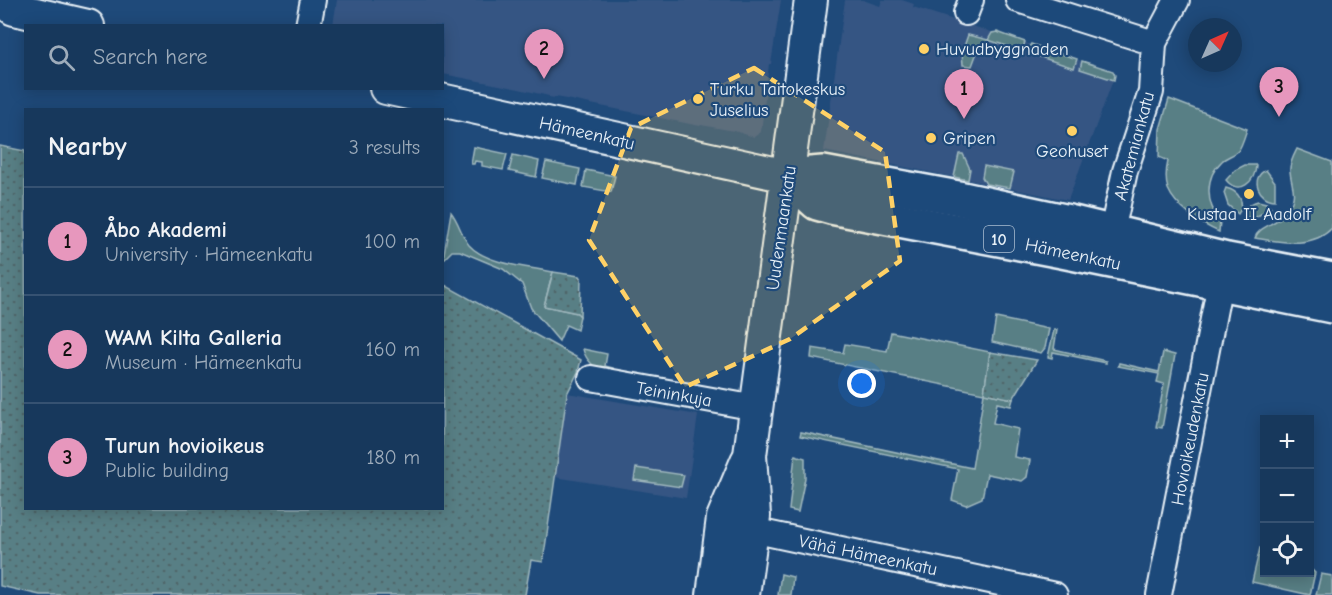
<!DOCTYPE html>
<meta charset="utf-8">
<style>
body{margin:0;font-family:"Comic Neue",sans-serif;background:#203f62;color:#f1f3f6}
.controls{position:absolute;right:18px;bottom:18px;display:grid;overflow:hidden;border-radius:0px;box-shadow:0 3px 15px #0003}
.controls button{width:54px;height:54px;display:grid;place-items:center;padding:0;border:0;border-bottom:2px solid #365272;background:#17385c;color:#f1f3f6;font:30px sans-serif}
.compass{position:absolute;left:1188px;top:18px;width:54px;height:54px;border-radius:50%;background:#17385c;box-shadow:0 3px 15px #0003;rotate:45deg}
.you{position:absolute;left:862px;top:384px;width:21px;height:21px;margin:-15px;border:4px solid #fff;border-radius:50%;background:#1a73e8;box-shadow:0 0 0 9px #1a73e833}
.badge{display:grid;place-items:center;width:39px;height:39px;border-radius:50%;background:#e797bd;color:#111;font-size:20px;font-weight:700}
.pin{position:absolute;translate:-50% -50px;filter:drop-shadow(0 2px 3px #0008)}
.pin::after{content:'';position:absolute;top:32px;width:21px;height:18px;background:inherit;clip-path:polygon(0 0,100% 0,50% 100%)}
.list{margin:0;padding:0;list-style:none}
h2{display:flex;justify-content:space-between;align-items:center;height:78px;margin:0;padding:0 24px;font-size:26px}
h2 small{font-size:20px;font-weight:400;color:#9eacbb}
.list li{display:grid;grid-template-columns:39px 1fr auto;gap:18px;align-items:center;box-sizing:border-box;height:108px;padding:0 24px;border-top:2px solid #365272}
.list b{display:block;font-size:22px;white-space:nowrap}
.list p{margin:0;font-size:20px;white-space:nowrap;color:#9eacbb}
.list em{font-size:20px;font-style:normal;color:#9eacbb}
.icon{flex:none;width:33px;height:33px;fill:none;stroke:currentColor;stroke-width:2;stroke-linecap:round;stroke-linejoin:round}
.map{position:relative;flex:none;width:1332px;height:595px;overflow:hidden}
.search{position:absolute;background:#17385c;box-shadow:0 3px 15px #0003;left:24px;top:24px;width:420px;height:66px;display:flex;align-items:center;gap:15px;box-sizing:border-box;padding:0 21px;border-radius:0px;color:#9eacbb;font-size:22px}
.panel{position:absolute;background:#17385c;box-shadow:0 3px 15px #0003;left:24px;top:108px;width:420px;height:402px;border-radius:0px}
.map>svg:first-child{display:block}
</style>
<div class="map">
<svg width="1332" height="595" viewBox="0 0 1332 595">
<defs>
<pattern id="park-dots" width="8" height="8" patternUnits="userSpaceOnUse" patternTransform="scale(1.5)"><rect width="8" height="8" fill="#597f85"/><path d="M2 2h.1M6 6h.1" fill="none" stroke="#50666a" stroke-width="1.8" stroke-linecap="round"/></pattern>
</defs>
<rect width="100%" height="100%" fill="#1f4a7a"/>
<filter id="ink" filterUnits="userSpaceOnUse"><feTurbulence type="fractalNoise" baseFrequency=".0167" numOctaves="2"/><feDisplacementMap in="SourceGraphic" scale="12" xChannelSelector="R" yChannelSelector="G"/><feConvolveMatrix kernelMatrix="1 2 1 2 8 2 1 2 1" color-interpolation-filters="sRGB"/></filter>
<g filter="url(#ink)">
<g fill="#355583">
<polygon points="337,0 781,0 771,64 769,64 761,132 754,137 734,131 701,125 700,126 556,97 555,98 549,97 549,96 519,89 443,74 442,26 333,25"/>
<polygon points="845,0 863,0 880,6 882,0 902,0 914,4 913,7 1113,71 1115,75 1068,200 824,151"/>
<polygon points="567,393 698,415 686,498 555,477"/>
</g>
<g fill="#597f85" stroke="#a0b8be" stroke-width="1.5">
<polygon points="997,32 1025,42 1022,51 988,40 985,48 979,47 972,66 963,65 962,52 968,35 988,40 992,33"/>
<polygon points="1031,44 1077,59 1074,68 1028,53 1027,50"/>
<polygon points="1082,61 1113,71 1115,75 1114,80 1080,69"/>
<path d="M1169,99L1247,129C1245,135 1242,146 1238,151C1234,155 1226,157 1222,161C1204,178 1206,203 1220,221L1219,232C1201,224 1176,208 1168,189C1165,180 1166,170 1168,161L1159,157L1160,129Z"/>
<polygon points="474,147 507,154 503,170 482,166 482,162 475,161 474,164 471,164"/>
<path d="M1297,149L1332,162V228C1312,249 1281,242 1255,238C1259,225 1279,225 1289,208C1298,192 1291,186 1290,171C1289,164 1294,155 1297,149Z"/>
<polygon points="959,154 963,154 970,169 968,180 954,177"/>
<polygon points="513,155 539,161 536,177 509,171"/>
<polygon points="546,162 580,169 577,185 542,178"/>
<path d="M1245,165H1256C1256,182 1239,196 1226,180L1235,170Z"/>
<polygon points="984,166 1014,172 1010,188 986,184 982,177"/>
<polygon points="586,170 615,176 611,192 583,187"/>
<path d="M1266,170L1275,182V200C1259,200 1249,178 1266,170Z"/>
<path d="M1226,188C1239,191 1246,203 1238,214L1228,205L1224,193Z"/>
<path d="M1258,201L1266,203L1271,208L1256,217H1245C1245,208 1250,203 1258,201Z"/>
<path d="M451,212C459,222 461,235 469,245C485,264 529,267 553,272L544,306L578,313L580,316L577,330L566,325L559,341L531,308L522,284L503,269L460,251H452L443,260Z"/>
<polygon points="996,318 1049,329 1045,348 1041,353 992,342"/>
<polygon points="1054,330 1057,330 1054,349 1106,361 1106,363 1053,352 1052,358 1048,357"/>
<polygon points="891,332 990,352 984,393 1013,399 1011,406 997,403 993,423 1018,429 1014,457 1030,460 1027,477 1022,481 987,474 982,498 966,505 952,500 958,469 800,436 801,432 972,468 984,393 811,358 812,348 843,353 845,344 887,351"/>
<path d="M583,349L607,354L605,366L613,368L611,379C601,373 585,361 583,349Z"/>
<polygon points="1163,352 1175,355 1162,428 1156,427 1164,384 1157,382 1159,374 1118,366 1119,363 1159,372"/>
<polygon points="795,455 805,458 805,478 798,512 789,510"/>
<polygon points="636,468 684,475 681,487 634,480"/>
<polygon points="1260,548 1264,549 1264,572 1310,572 1310,568 1315,573 1310,595 1252,582"/>
<polygon points="781,574 793,577 791,595 778,595"/>
<polygon points="1321,574 1332,576 1332,595 1316,595"/>
</g>
<g fill="url(#park-dots)" stroke="#a0b8be" stroke-width="1.5">
<polygon points="0,146 25,151 26,508 442,508 443,284 581,360 578,372 567,394 543,562 531,560 525,595 40,595 0,586"/>
<polygon points="553,272 579,276 581,279 580,316 577,313 544,306"/>
<polygon points="990,352 1037,360 1013,399 984,393"/>
</g>
<g fill="none" stroke-linecap="round" stroke-linejoin="round">
<g stroke="#e8f1f8" stroke-width="28">
<g id="minor">
<polyline points="1018,0 1154,43"/>
<polyline points="966,13 971,0"/>
<polyline points="308,26 313,0"/>
<polyline points="1109,246 1125,171 1151,92 1154,43 1177,0"/>
<polyline points="591,378 756,408"/>
<polyline points="752,530 1055,595"/>
<polyline points="1159,595 1220,283"/>
</g>
</g>
<g stroke="#e8f1f8" stroke-width="36">
<g id="major">
<polyline points="4,0 14,9 88,26"/>
<polyline points="386,88 787,176"/>
<polyline points="713,595 723,518 747,461"/>
<polyline points="743,595 754,516 750,455 811,0"/>
</g>
</g>
<g stroke="#e8f1f8" stroke-width="38">
<g id="highway">
<polyline points="787,176 817,203 831,207 1062,251 1332,306"/>
<polyline points="787,176 823,173 958,198 1069,222 1227,260 1332,280"/>
</g>
</g>
<use href="#minor" stroke="#1f4a7a" stroke-width="24"/>
<use href="#major" stroke="#1f4a7a" stroke-width="32"/>
<use href="#highway" stroke="#1f4a7a" stroke-width="33"/>
</g>
</g>
<path fill="#ffd166" fill-opacity="0.2" stroke="#ffd166" stroke-width="4.5" stroke-dasharray="12 8" stroke-linejoin="round" d="M754,68L885,152L900,261L790,339L685,387L589,240L631,128Z"/>
<g fill="#ffd166" stroke="#1f4a7a" stroke-width="2">
<circle cx="924" cy="49" r="6"/>
<circle cx="698" cy="99" r="6"/>
<circle cx="1072" cy="131" r="6"/>
<circle cx="931" cy="138" r="6"/>
<circle cx="1249" cy="194" r="6"/>
</g>
<g text-anchor="middle" stroke-width="4.5" stroke-linejoin="round" paint-order="stroke">
<rect fill="#1f4a7a" stroke="#acbfd2" stroke-width="1.5" x="984" y="226" width="30" height="26" rx="4.5"/>
<g font-size="16" font-weight="bold" fill="#e8f1f8">
<text x="999" y="245">10</text>
</g>
<g font-size="18" fill="#e8f1f8" stroke="#1f4a7a" text-anchor="start">
<text x="936" y="55">Huvudbyggnaden</text>
<text x="710" y="95">Turku Taitokeskus<tspan x="710" dy="21">Juselius</tspan></text>
<text x="943" y="144">Gripen</text>
<text x="1072" y="157" text-anchor="middle">Geohuset</text>
<text x="1249" y="220" text-anchor="middle">Kustaa II Aadolf</text>
</g>
<g font-size="18" fill="#e8f1f8" stroke="#1f4a7a">
<text transform="translate(587 133) rotate(13)" y="6">Hämeenkatu</text>
<text transform="translate(1134 146) rotate(-75)" y="6">Akatemiankatu</text>
<text transform="translate(781 228) rotate(-82)" y="6">Uudenmaankatu</text>
<text transform="translate(1073 254) rotate(12)" y="6">Hämeenkatu</text>
<text transform="translate(674 394) rotate(10)" y="6">Teininkuja</text>
<text transform="translate(1190 439) rotate(-79)" y="6">Hovioikeudenkatu</text>
<text transform="translate(868 555) rotate(12)" y="6">Vähä Hämeenkatu</text>
</g>
</g>
</svg>
<div class="controls">
<button>+</button>
<button>−</button>
<button><svg class="icon" aria-label="locate" viewBox="0 0 24 24"><circle cx="12" cy="12" r="6"/><path d="M12 2v4M12 18v4M2 12h4M18 12h4"/></svg></button>
</div>
<svg class="compass" viewBox="-18 -18 36 36"><path d="M0-13l5 13h-10z" fill="#e53935"/><path d="M0 13l5-13h-10z" fill="#9eacbb"/></svg>
<div class="you"></div>
<div class="pin badge" style="left:964px;top:119px">1</div>
<div class="pin badge" style="left:544px;top:79px">2</div>
<div class="pin badge" style="left:1279px;top:117px">3</div>
<div class="search"><svg class="icon" aria-label="search" viewBox="0 0 24 24"><circle cx="10" cy="10" r="6"/><path d="M15 15l6 6"/></svg>Search here</div>
<section class="panel">
<h2>Nearby<small>3 results</small></h2>
<ul class="list">
<li><span class="badge">1</span><div><b>Åbo Akademi</b><p>University · Hämeenkatu</p></div><em>100 m</em></li>
<li><span class="badge">2</span><div><b>WAM Kilta Galleria</b><p>Museum · Hämeenkatu</p></div><em>160 m</em></li>
<li><span class="badge">3</span><div><b>Turun hovioikeus</b><p>Public building</p></div><em>180 m</em></li>
</ul>
</section>
</div>
